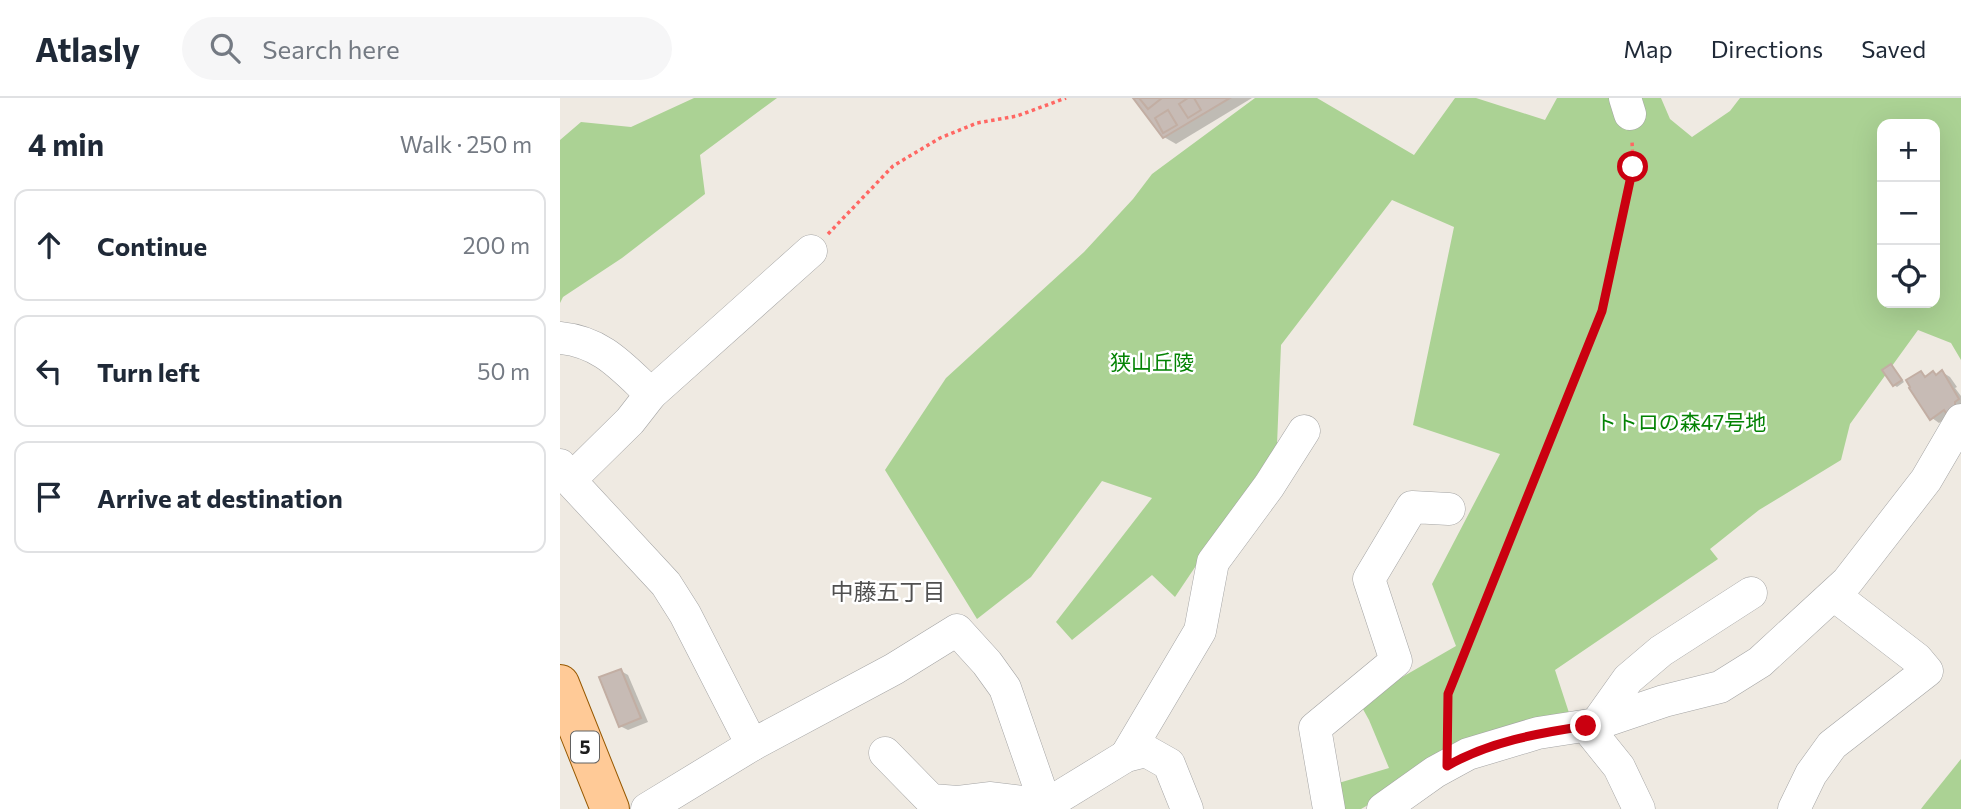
<!DOCTYPE html>
<meta charset="utf-8">
<style>
body{margin:0;font-family:Commissioner,"Noto Sans JP",sans-serif;background:#f6f6f7;color:#1f2937}
.controls{position:absolute;right:21px;top:21px;display:grid;overflow:hidden;border-radius:14px;box-shadow:0 7px 28px #0002}
.controls button{width:63px;height:63px;display:grid;place-items:center;padding:0;border:0;border-bottom:2px solid #e0e1e3;background:#fff;color:#1f2937;font:35px sans-serif}
.stop{position:absolute;width:21px;height:21px;margin:-16px;border:5px solid #ca0010;border-radius:50%;background:#fff}
.stop.end{background:#ca0010;border-color:#fff;box-shadow:0 2px 7px #0008}
.list{margin:0;padding:0;list-style:none}
h2{display:flex;justify-content:space-between;align-items:center;height:91px;margin:0;padding:0 28px;font-size:30px}
h2 small{font-size:23px;font-weight:400;color:#747a83}
.list li{display:grid;grid-template-columns:46px 1fr auto;gap:21px;align-items:center;box-sizing:border-box;height:112px;margin:0 14px 14px;padding:0 14px;border:2px solid #e0e1e3;border-radius:14px}
.list b{display:block;font-size:26px;white-space:nowrap}
.list em{font-size:23px;font-style:normal;color:#747a83}
.icon{flex:none;width:38px;height:38px;fill:none;stroke:currentColor;stroke-width:2;stroke-linecap:round;stroke-linejoin:round}
.map{position:relative;flex:none;width:1401px;height:711px;overflow:hidden}
header{display:flex;align-items:center;gap:42px;box-sizing:border-box;height:98px;padding:0 35px;background:#fff;border-bottom:2px solid #e0e1e3}
header strong{font-size:33px}
nav{display:flex;gap:38px;margin-inline-start:auto;font-size:24px}
.search{width:490px;height:63px;background:#f6f6f7;display:flex;align-items:center;gap:18px;box-sizing:border-box;padding:0 24px;border-radius:38px;color:#747a83;font-size:26px}
main{display:flex}
aside{flex:1;background:#fff}
.map>svg:first-child{display:block}
</style>
<header>
<strong>Atlasly</strong>
<div class="search"><svg class="icon" aria-label="search" viewBox="0 0 24 24"><circle cx="10" cy="10" r="6"/><path d="M15 15l6 6"/></svg>Search here</div>
<nav><a>Map</a><a>Directions</a><a>Saved</a></nav>
</header>
<main>
<aside>
<h2>4 min<small>Walk · 250 m</small></h2>
<ul class="list">
<li><svg class="icon" aria-label="ahead" viewBox="0 0 24 24"><path d="M12 20V5M6 11l6-6 6 6"/></svg><div><b>Continue</b></div><em>200 m</em></li>
<li><svg class="icon" aria-label="left" viewBox="0 0 24 24"><path d="M17 20v-9H6M10 6l-5 5 5 5"/></svg><div><b>Turn left</b></div><em>50 m</em></li>
<li><svg class="icon" aria-label="arrive" viewBox="0 0 24 24"><path d="M6 21V4h12l-3 4 3 4H6"/></svg><div><b>Arrive at destination</b></div></li>
</ul>
</aside>
<div class="map">
<svg width="1401" height="711" viewBox="0 0 1401 711">
<rect width="100%" height="100%" fill="#efeae2"/>
<g fill="#abd294" fill-rule="evenodd">
<polygon points="134,0 217,0 140,57 145,96 62,160 3,199 0,205 0,42 21,24 71,29"/>
<path d="M695,0H757L854,57L895,0H916L985,22L997,0H1101L1110,21L1132,39L1170,13L1180,0H1401V262L1391,245L1358,232L1290,326L1281,362L1199,412L1150,451L1158,461L995,572L1012,624L836,691L801,711H780L775,683L782,684L829,670L809,622L799,604L896,548L872,486L940,356L853,327L894,129L832,102L721,247L717,347L615,499L592,477L512,542L496,524L592,400L542,383L471,479L417,521L325,372L386,280L524,154L573,101L592,76ZM1322,26H1375V205H1322Z"/>
<polygon points="1401,661 1401,711 1361,711 1364,707"/>
</g>
<g fill="#0003">
<polygon points="575,0 692,0 616,46 604,39"/>
<polygon points="1331,268 1344,284 1337,289 1334,287"/>
<polygon points="1382,274 1390,279 1397,289 1395,290 1401,298 1401,314 1392,316 1379,325 1372,320 1361,275 1368,279 1373,275 1377,278"/>
<polygon points="61,573 68,577 88,624 68,632 60,628"/>
</g>
<g fill="#c7bbb5" stroke="#c2aea3" stroke-width="2">
<polygon points="573,0 670,0 603,40"/>
<polygon points="579,0 602,0 588,11"/>
<polygon points="628,0 634,0 641,12 628,20 619,6"/>
<polygon points="608,12 617,27 603,35 595,20"/>
<polygon points="1331,266 1342,282 1333,288 1322,272"/>
<polygon points="1382,272 1399,301 1395,304 1395,309 1386,315 1384,312 1370,322 1349,290 1350,289 1346,282 1361,273 1365,279 1373,273 1376,277"/>
<polygon points="61,571 81,620 59,629 39,579"/>
</g>
<g fill="none" stroke-linecap="round" stroke-linejoin="round">
<g stroke="#a4a4a4" stroke-width="33">
<g id="minor">
<polyline points="1065,0 1070,16"/>
<path d="M0,240C42,244 62,269 91,296"/>
<polyline points="0,367 5,377 106,486 125,516 192,647"/>
<polyline points="10,382 70,323 91,296 251,153"/>
<polyline points="1036,626 1068,581 1101,553 1191,495"/>
<polyline points="1026,628 1059,669 1079,711"/>
<polyline points="325,655 371,702 398,704 431,700 486,707 566,658 586,653 609,666 627,711"/>
<polyline points="566,658 640,533 653,464 709,388 744,333"/>
<polyline points="87,711 192,647 334,571 397,532 427,565 445,590 487,711"/>
<polyline points="769,711 755,630 836,563 809,481 852,409 889,411"/>
<polyline points="823,711 875,674 908,656 978,635 1036,626 1104,603 1160,589 1200,564 1287,484 1366,382 1401,322"/>
<polyline points="1234,711 1251,676 1272,647 1367,573 1357,561 1274,497"/>
</g>
</g>
<g stroke="#965800" stroke-width="40">
<polyline id="major" points="0,586 50,711"/>
</g>
<g stroke="#ff6763" stroke-width="3.5" stroke-dasharray="3.5 3.5" stroke-linecap="butt">
<polyline points="268,136 333,68 380,40 417,25 457,18 506,0"/>
<polyline points="887,638 888,596 1042,213 1073,69 1072,42"/>
</g>
<use href="#minor" stroke="#fff" stroke-width="32"/>
<use href="#major" stroke="#ffca97" stroke-width="38"/>
</g>
<g fill="none" stroke-linecap="round" stroke-linejoin="round">
<path stroke="#ca0010" stroke-width="9" d="M1026,628C978,635 929,644 887,668L888,596L1042,213L1073,69"/>
</g>
<g text-anchor="middle" stroke-width="5" stroke-linejoin="round" paint-order="stroke">
<rect fill="#fff" stroke="#616161" stroke-width="2" x="11" y="633.5" width="28" height="31" rx="5"/>
<g font-size="19" font-weight="bold" fill="#1d1d1d">
<text x="25" y="656">5</text>
</g>
<g font-size="21" fill="#048304" stroke="#fff">
<text x="592" y="272">狭山丘陵</text>
<text x="1121" y="332">トトロの森47号地</text>
</g>
<g font-size="23" fill="#505050" stroke="#fff">
<text x="328" y="502">中藤五丁目</text>
</g>
</g>
</svg>
<div class="controls">
<button>+</button>
<button>−</button>
<button><svg class="icon" aria-label="locate" viewBox="0 0 24 24"><circle cx="12" cy="12" r="6"/><path d="M12 2v4M12 18v4M2 12h4M18 12h4"/></svg></button>
</div>
<div class="stop" style="left:1073px;top:69px"></div>
<div class="stop end" style="left:1026px;top:628px"></div>
</div>
</main>
